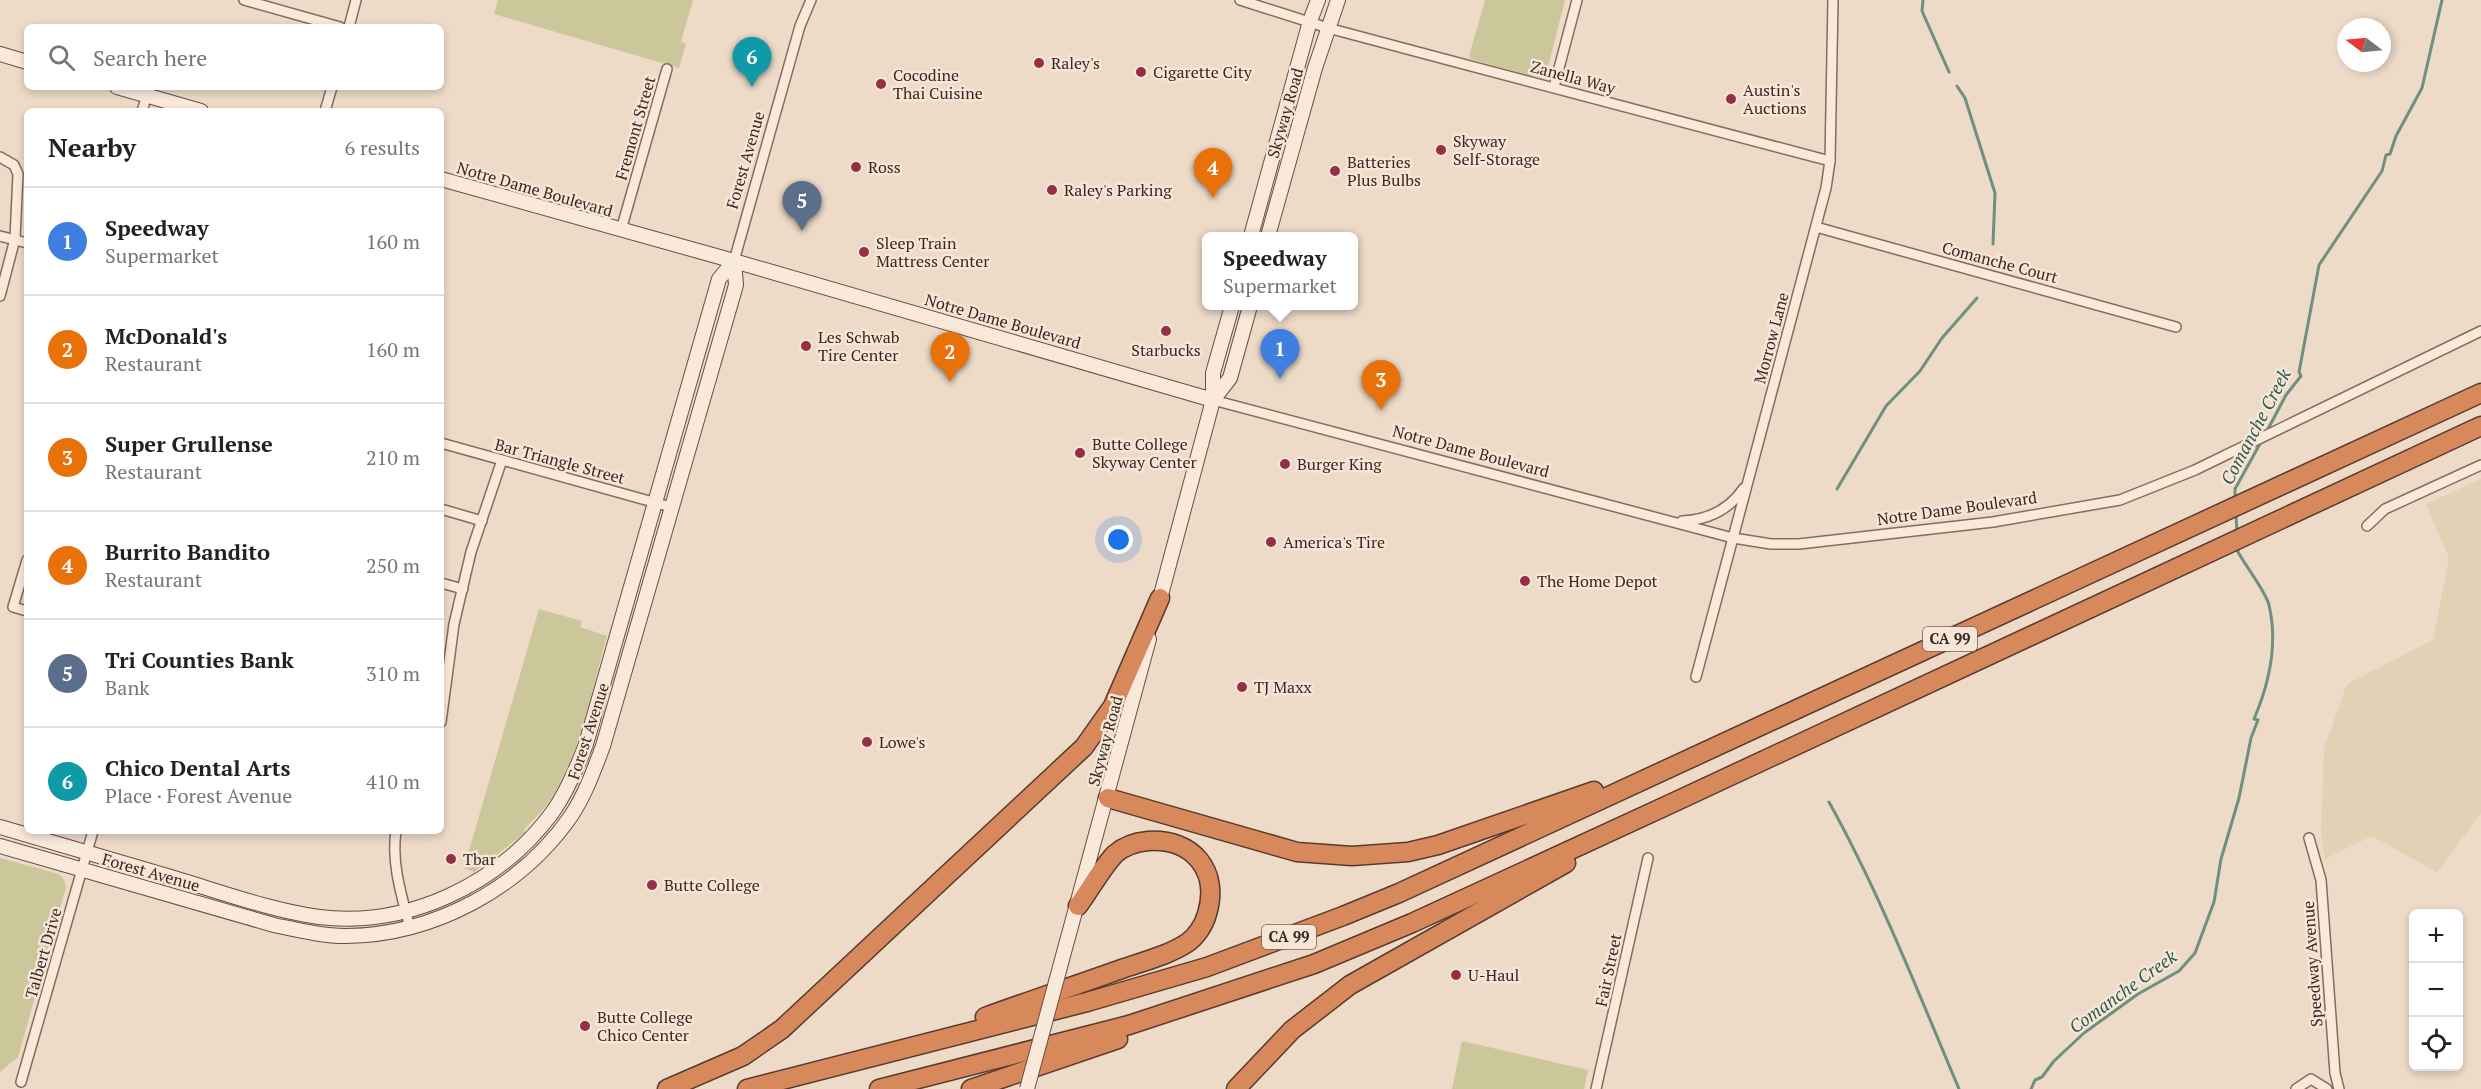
<!DOCTYPE html>
<meta charset="utf-8">
<style>
body{margin:0;font-family:"PT Serif",serif;background:#f6f6f6;color:#222}
.controls{position:absolute;right:18px;bottom:18px;display:grid;overflow:hidden;border-radius:9px;box-shadow:0 3px 9px #0003}
.controls button{width:54px;height:54px;display:grid;place-items:center;padding:0;border:0;border-bottom:2px solid #e0e0e0;background:#fff;color:#222;font:30px sans-serif}
.compass{position:absolute;left:2337px;top:18px;width:54px;height:54px;border-radius:50%;background:#fff;box-shadow:0 3px 9px #0003;rotate:286deg}
.you{position:absolute;left:1119px;top:540px;width:21px;height:21px;margin:-15px;border:4px solid #fff;border-radius:50%;background:#1a73e8;box-shadow:0 0 0 9px #1a73e833}
.badge{display:grid;place-items:center;width:39px;height:39px;border-radius:50%;background:#d93025;color:#fff;font-size:20px;font-weight:700}
.pin{position:absolute;translate:-50% -50px;filter:drop-shadow(0 2px 3px #0008)}
.pin::after{content:'';position:absolute;top:32px;width:21px;height:18px;background:inherit;clip-path:polygon(0 0,100% 0,50% 100%)}
.popup{position:absolute;left:1202px;top:232px;width:156px;height:78px;box-sizing:border-box;display:grid;place-content:center;border-radius:9px;background:#fff;filter:drop-shadow(0 2px 4px #0005);font-size:20px;white-space:nowrap;color:#767676}
.popup b{font-size:22px;color:#222}
.popup::after{content:'';position:absolute;left:50%;top:100%;margin-left:-12px;border:12px solid transparent;border-top-color:#fff}
.list{margin:0;padding:0;list-style:none}
h2{display:flex;justify-content:space-between;align-items:center;height:78px;margin:0;padding:0 24px;font-size:26px}
h2 small{font-size:20px;font-weight:400;color:#767676}
.list li{display:grid;grid-template-columns:39px 1fr auto;gap:18px;align-items:center;box-sizing:border-box;height:108px;padding:0 24px;border-top:2px solid #e0e0e0}
.list b{display:block;font-size:22px;white-space:nowrap}
.list p{margin:0;font-size:20px;white-space:nowrap;color:#767676}
.list em{font-size:20px;font-style:normal;color:#767676}
.icon{flex:none;width:33px;height:33px;fill:none;stroke:currentColor;stroke-width:2;stroke-linecap:round;stroke-linejoin:round}
.map{position:relative;flex:none;width:2481px;height:1089px;overflow:hidden}
.search{position:absolute;background:#fff;box-shadow:0 3px 9px #0003;left:24px;top:24px;width:420px;height:66px;display:flex;align-items:center;gap:15px;box-sizing:border-box;padding:0 21px;border-radius:9px;color:#767676;font-size:22px}
.panel{position:absolute;background:#fff;box-shadow:0 3px 9px #0003;left:24px;top:108px;width:420px;height:726px;border-radius:9px}
.map>svg:first-child{display:block}
</style>
<div class="map">
<svg width="2481" height="1089" viewBox="0 0 2481 1089">
<rect width="100%" height="100%" fill="#eddac7"/>
<polygon fill="#e2d2b5" points="2481,479 2481,813 2437,872 2372,836 2325,859 2321,833 2324,749 2347,684 2433,640 2449,558 2426,504"/>
<g fill="#cbc79b">
<polygon points="498,0 693,0 681,41 686,44 679,68 494,14"/>
<polygon points="1485,0 1565,0 1548,67 1531,76 1471,59 1469,56"/>
<path d="M539,609L582,621L580,627L607,636C591,691 581,754 549,802C542,812 532,820 524,830L525,833L474,872L464,868Z"/>
<polygon points="0,858 59,874 64,880 66,887 18,1057 0,1072"/>
<polygon points="1462,1041 1588,1070 1584,1089 1452,1089"/>
</g>
<g fill="none" stroke-linecap="round" stroke-linejoin="round">
<g stroke="#6f9081" stroke-width="3">
<polyline points="1923,0 1922,11 1949,72"/>
<polyline points="1957,86 1965,98 1995,193 1993,244"/>
<polyline points="2267,431 2286,395 2301,376 2299,372 2319,265 2382,171 2386,155 2390,154 2396,136 2422,88 2442,0"/>
<polyline points="1837,489 1886,406 1920,371 1942,338 1977,298"/>
<polyline points="2235,501 2235,489 2261,442"/>
<polyline points="2236,513 2237,534"/>
<path d="M1829,802C1880,894 1918,992 1959,1089"/>
<path d="M2031,1089L2035,1080L2042,1077L2054,1061L2084,1033L2138,994L2179,971L2195,953L2214,902L2221,859L2239,798L2251,738L2258,720L2254,719C2269,684 2278,643 2269,605C2266,592 2245,565 2238,552V546"/>
</g>
<g stroke="#886b5d" stroke-width="12">
<g id="street">
<polyline points="244,0 340,27"/>
<polyline points="1240,0 1328,28 1448,60 1830,161"/>
<polyline points="349,27 356,0"/>
<polyline points="1554,87 1577,0"/>
<polyline points="142,111 147,95"/>
<polyline points="325,111 332,87"/>
<polyline points="0,157 14,165 18,174 15,239 0,296"/>
<polyline points="1816,227 2176,327"/>
<polyline points="621,230 667,69"/>
<polyline points="0,236 27,243"/>
<polyline points="734,261 800,26 811,0"/>
<polyline points="1213,400 1733,538 1771,544 1799,544 1993,522 2120,500 2195,470 2481,331"/>
<polyline points="441,443 671,507"/>
<polyline points="441,509 482,521"/>
<path d="M1682,521C1708,520 1729,510 1744,488"/>
<polyline points="2367,526 2385,509 2481,465"/>
<polyline points="27,560 13,607 27,611"/>
<polyline points="441,583 463,589"/>
<polyline points="1696,677 1826,188 1830,161 1833,0"/>
<polyline points="441,722 454,624 471,552 502,460"/>
<path d="M396,831C391,863 402,897 410,928"/>
<polyline points="2309,838 2321,880 2335,1073 2339,1089"/>
<polyline points="21,1082 93,831"/>
<polyline points="1596,1089 1648,858"/>
<polyline points="2296,1089 2311,1079 2327,1089"/>
</g>
</g>
<g stroke="#6a4d40" stroke-width="16">
<g id="secondary">
<polyline points="0,54 27,62"/>
<polyline points="117,87 201,111"/>
<polyline points="441,179 734,261 1213,400"/>
<polyline points="1251,236 1310,21 1318,0"/>
<polyline points="1268,236 1315,68 1338,0"/>
<polyline points="1213,400 1230,378 1250,306"/>
<polyline points="1158,606 1213,400 1213,373 1232,306"/>
<path d="M0,827C58,844 116,861 174,878C221,892 270,910 319,917C408,928 499,884 552,813C567,792 577,768 586,744L719,279L734,261"/>
<path d="M0,846L274,925C298,930 322,936 346,936C434,935 521,888 571,816C585,795 594,770 603,746L736,285L734,261"/>
<polyline points="1060,967 1149,639"/>
</g>
</g>
<g stroke="#573b31" stroke-width="21">
<g id="highway">
<polyline points="1108,798 1297,852 1352,856 1408,852 1438,845 1594,791"/>
<path d="M985,1017C1029,1001 1074,986 1119,970C1141,962 1167,956 1187,943C1196,937 1204,925 1207,914C1220,871 1193,838 1148,841C1137,842 1124,846 1115,854C1101,869 1090,890 1078,906"/>
<polyline points="667,1089 743,1056 782,1029 1084,747 1113,706 1160,598"/>
<polyline points="747,1089 1087,1002 1207,967 1343,916 1399,893 2481,393"/>
<polyline points="879,1089 1129,1025 1314,964 1412,923 1668,805 2481,426"/>
<polyline points="971,1089 1118,1039"/>
<polyline points="1236,1089 1292,1030 1350,985 1566,863"/>
</g>
</g>
<use href="#street" stroke="#f8e9db" stroke-width="9"/>
<use href="#secondary" stroke="#f8e9db" stroke-width="14"/>
<use href="#highway" stroke="#d8895c" stroke-width="18"/>
<g stroke="#6a4d40" stroke-width="16" stroke-linecap="butt">
<polyline id="secondary-bridge" points="1027,1089 1060,967"/>
</g>
<use href="#secondary-bridge" stroke="#f8e9db" stroke-width="14"/>
</g>
<g fill="#952f45" stroke="#f5e6d7" stroke-width="2">
<circle cx="1039" cy="63" r="6"/>
<circle cx="1141" cy="72" r="6"/>
<circle cx="881" cy="84" r="6"/>
<circle cx="1731" cy="99" r="6"/>
<circle cx="1441" cy="150" r="6"/>
<circle cx="856" cy="167" r="6"/>
<circle cx="1335" cy="171" r="6"/>
<circle cx="1052" cy="190" r="6"/>
<circle cx="864" cy="252" r="6"/>
<circle cx="1166" cy="331" r="6"/>
<circle cx="806" cy="346" r="6"/>
<circle cx="1080" cy="453" r="6"/>
<circle cx="1285" cy="464" r="6"/>
<circle cx="1271" cy="542" r="6"/>
<circle cx="1525" cy="581" r="6"/>
<circle cx="1242" cy="687" r="6"/>
<circle cx="867" cy="742" r="6"/>
<circle cx="451" cy="859" r="6"/>
<circle cx="652" cy="885" r="6"/>
<circle cx="1456" cy="975" r="6"/>
<circle cx="585" cy="1026" r="6"/>
</g>
<g text-anchor="middle" stroke-width="5" stroke-linejoin="round" paint-order="stroke">
<g fill="#f5e6d7" stroke="#716057" stroke-width="1.5">
<rect x="1923" y="627" width="54" height="24" rx="4.5"/>
<rect x="1262" y="925" width="54" height="24" rx="4.5"/>
</g>
<g font-size="15" font-weight="bold" fill="#392720">
<text x="1950" y="644">CA 99</text>
<text x="1289" y="942">CA 99</text>
</g>
<g font-size="16" fill="#392720" stroke="#f5e6d7" text-anchor="start">
<text x="1051" y="69">Raley's</text>
<text x="1153" y="78">Cigarette City</text>
<text x="893" y="81">Cocodine<tspan x="893" dy="18">Thai Cuisine</tspan></text>
<text x="1743" y="96">Austin's<tspan x="1743" dy="18">Auctions</tspan></text>
<text x="1453" y="147">Skyway<tspan x="1453" dy="18">Self-Storage</tspan></text>
<text x="1347" y="168">Batteries<tspan x="1347" dy="18">Plus Bulbs</tspan></text>
<text x="868" y="173">Ross</text>
<text x="1064" y="196">Raley's Parking</text>
<text x="876" y="249">Sleep Train<tspan x="876" dy="18">Mattress Center</tspan></text>
<text x="818" y="343">Les Schwab<tspan x="818" dy="18">Tire Center</tspan></text>
<text x="1166" y="356" text-anchor="middle">Starbucks</text>
<text x="1092" y="450">Butte College<tspan x="1092" dy="18">Skyway Center</tspan></text>
<text x="1297" y="470">Burger King</text>
<text x="1283" y="548">America's Tire</text>
<text x="1537" y="587">The Home Depot</text>
<text x="1254" y="693">TJ Maxx</text>
<text x="879" y="748">Lowe's</text>
<text x="463" y="865">Tbar</text>
<text x="664" y="891">Butte College</text>
<text x="1468" y="981">U-Haul</text>
<text x="597" y="1023">Butte College<tspan x="597" dy="18">Chico Center</tspan></text>
</g>
<g font-size="16" fill="#392720" stroke="#f5e6d7">
<text transform="translate(1573 77) rotate(15)" y="6">Zanella Way</text>
<text transform="translate(1285 113) rotate(-74)" y="6">Skyway Road</text>
<text transform="translate(635 128) rotate(-74)" y="6">Fremont Street</text>
<text transform="translate(745 160) rotate(-74)" y="6">Forest Avenue</text>
<text transform="translate(535 189) rotate(16)" y="6">Notre Dame Boulevard</text>
<text transform="translate(2000 262) rotate(15)" y="6">Comanche Court</text>
<text transform="translate(1003 321) rotate(16)" y="6">Notre Dame Boulevard</text>
<text transform="translate(1771 338) rotate(-75)" y="6">Morrow Lane</text>
<text transform="translate(1471 451) rotate(15)" y="6">Notre Dame Boulevard</text>
<text transform="translate(560 461) rotate(15)" y="6">Bar Triangle Street</text>
<text transform="translate(1957 508) rotate(-8)" y="6">Notre Dame Boulevard</text>
<text transform="translate(588 731) rotate(-72)" y="6">Forest Avenue</text>
<text transform="translate(1105 741) rotate(-75)" y="6">Skyway Road</text>
<text transform="translate(151 872) rotate(16)" y="6">Forest Avenue</text>
<text transform="translate(43 953) rotate(-74)" y="6">Talbert Drive</text>
<text transform="translate(2312 964) rotate(-94)" y="6">Speedway Avenue</text>
<text transform="translate(1608 970) rotate(-78)" y="6">Fair Street</text>
</g>
<g font-size="18" font-style="italic" fill="#30584e" stroke="#f5e6d7">
<text transform="translate(2256 427) rotate(-62)" y="6">Comanche Creek</text>
<text transform="translate(2123 992) rotate(-36)" y="6">Comanche Creek</text>
</g>
</g>
</svg>
<div class="controls">
<button>+</button>
<button>−</button>
<button><svg class="icon" aria-label="locate" viewBox="0 0 24 24"><circle cx="12" cy="12" r="6"/><path d="M12 2v4M12 18v4M2 12h4M18 12h4"/></svg></button>
</div>
<svg class="compass" viewBox="-18 -18 36 36"><path d="M0-13l5 13h-10z" fill="#e53935"/><path d="M0 13l5-13h-10z" fill="#767676"/></svg>
<div class="you"></div>
<div class="pin badge" style="left:1280px;top:379px;background:#3f7fe0">1</div>
<div class="popup"><b>Speedway</b>Supermarket</div>
<div class="pin badge" style="left:950px;top:382px;background:#e8710a">2</div>
<div class="pin badge" style="left:1381px;top:410px;background:#e8710a">3</div>
<div class="pin badge" style="left:1213px;top:198px;background:#e8710a">4</div>
<div class="pin badge" style="left:802px;top:231px;background:#5c6f8a">5</div>
<div class="pin badge" style="left:752px;top:87px;background:#0f9aa8">6</div>
<div class="search"><svg class="icon" aria-label="search" viewBox="0 0 24 24"><circle cx="10" cy="10" r="6"/><path d="M15 15l6 6"/></svg>Search here</div>
<section class="panel">
<h2>Nearby<small>6 results</small></h2>
<ul class="list">
<li><span class="badge" style="background:#3f7fe0">1</span><div><b>Speedway</b><p>Supermarket</p></div><em>160 m</em></li>
<li><span class="badge" style="background:#e8710a">2</span><div><b>McDonald's</b><p>Restaurant</p></div><em>160 m</em></li>
<li><span class="badge" style="background:#e8710a">3</span><div><b>Super Grullense</b><p>Restaurant</p></div><em>210 m</em></li>
<li><span class="badge" style="background:#e8710a">4</span><div><b>Burrito Bandito</b><p>Restaurant</p></div><em>250 m</em></li>
<li><span class="badge" style="background:#5c6f8a">5</span><div><b>Tri Counties Bank</b><p>Bank</p></div><em>310 m</em></li>
<li><span class="badge" style="background:#0f9aa8">6</span><div><b>Chico Dental Arts</b><p>Place · Forest Avenue</p></div><em>410 m</em></li>
</ul>
</section>
</div>
